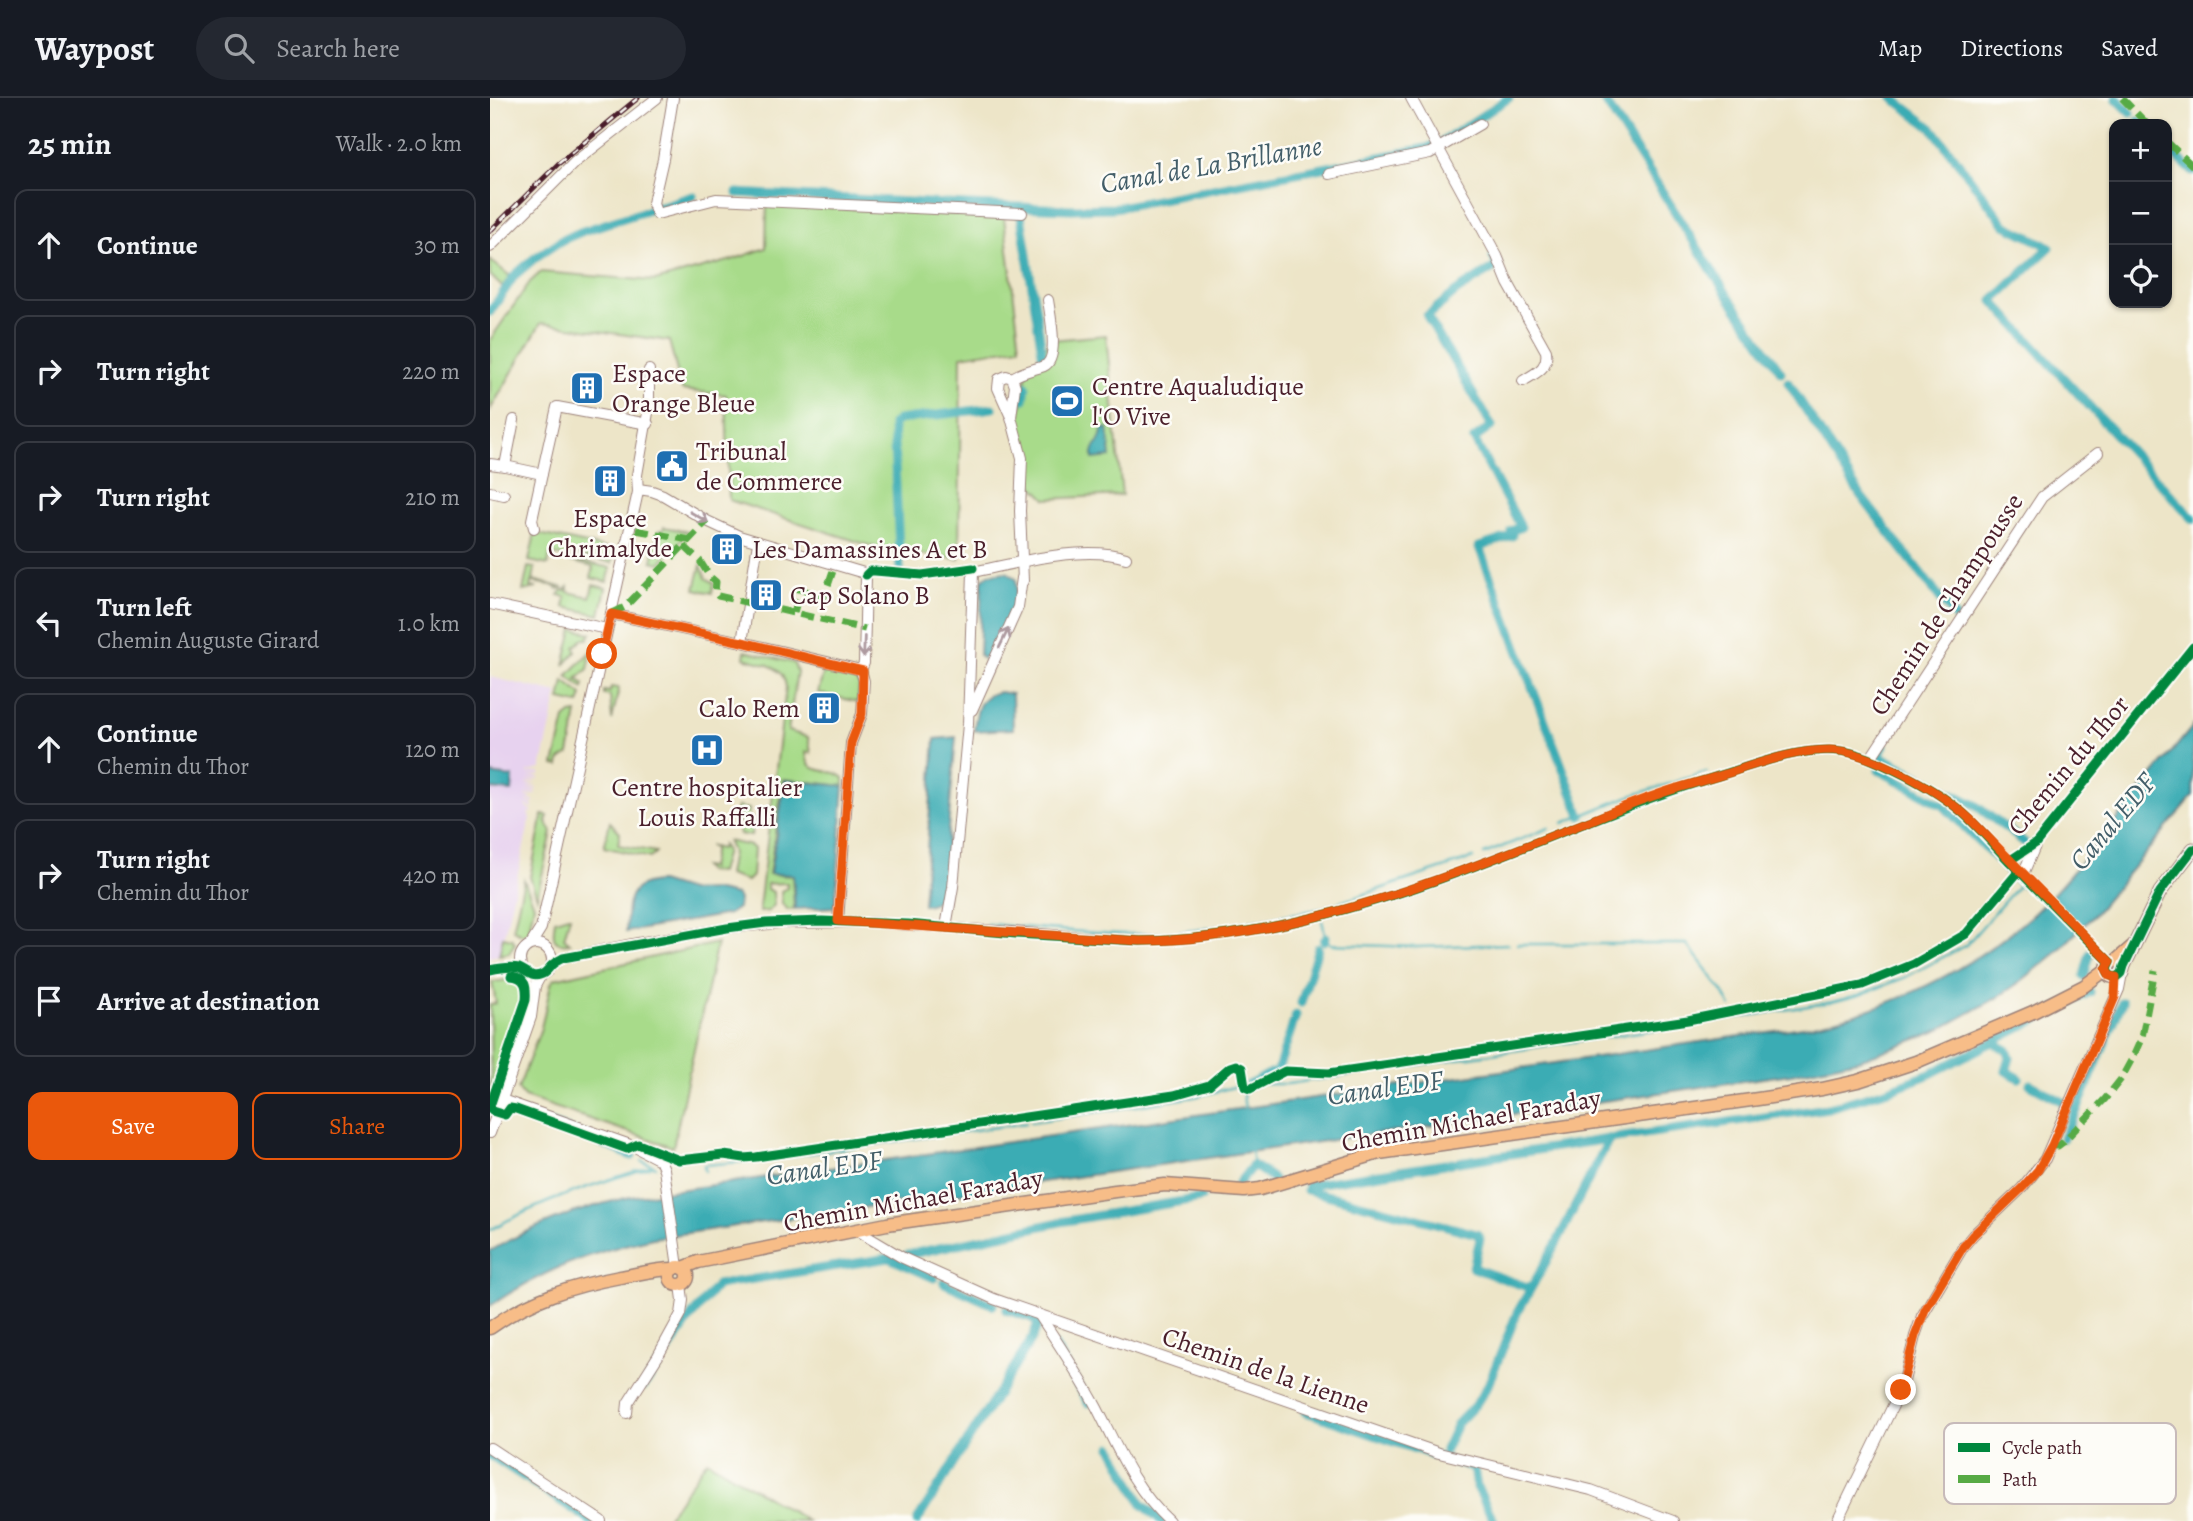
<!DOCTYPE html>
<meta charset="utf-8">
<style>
body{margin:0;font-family:Alegreya,serif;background:#242831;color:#f1f3f6}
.controls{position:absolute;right:21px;top:21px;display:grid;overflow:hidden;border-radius:14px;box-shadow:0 2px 5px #0004}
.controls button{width:63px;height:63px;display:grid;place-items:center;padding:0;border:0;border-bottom:2px solid #363941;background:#171b24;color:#f1f3f6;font:35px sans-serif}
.stop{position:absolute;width:21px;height:21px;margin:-16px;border:5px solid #ea580c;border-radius:50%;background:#fff}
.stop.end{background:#ea580c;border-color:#fff;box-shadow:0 2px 7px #0008}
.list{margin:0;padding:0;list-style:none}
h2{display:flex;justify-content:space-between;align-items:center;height:91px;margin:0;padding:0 28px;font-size:30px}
h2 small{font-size:23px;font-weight:400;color:#9ea1a6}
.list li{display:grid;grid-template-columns:46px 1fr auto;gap:21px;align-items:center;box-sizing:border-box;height:112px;margin:0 14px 14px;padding:0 14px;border:2px solid #363941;border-radius:14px}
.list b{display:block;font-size:26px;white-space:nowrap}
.list p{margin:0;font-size:23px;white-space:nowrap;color:#9ea1a6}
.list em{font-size:23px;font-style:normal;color:#9ea1a6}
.actions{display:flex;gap:14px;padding:21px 28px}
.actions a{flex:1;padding:16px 0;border:2px solid #ea580c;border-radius:14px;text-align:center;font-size:24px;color:#ea580c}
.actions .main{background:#ea580c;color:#fff}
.icon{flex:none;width:38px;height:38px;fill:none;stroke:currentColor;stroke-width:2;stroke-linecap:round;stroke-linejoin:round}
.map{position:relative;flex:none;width:1703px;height:1423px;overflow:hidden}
header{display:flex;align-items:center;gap:42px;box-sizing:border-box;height:98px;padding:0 35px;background:#171b24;border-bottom:2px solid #363941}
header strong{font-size:33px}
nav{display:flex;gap:38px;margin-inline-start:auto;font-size:24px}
.search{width:490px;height:63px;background:#242831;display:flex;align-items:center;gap:18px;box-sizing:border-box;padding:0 24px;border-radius:38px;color:#9ea1a6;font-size:26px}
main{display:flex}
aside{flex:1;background:#171b24}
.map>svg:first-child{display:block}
</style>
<header>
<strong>Waypost</strong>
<div class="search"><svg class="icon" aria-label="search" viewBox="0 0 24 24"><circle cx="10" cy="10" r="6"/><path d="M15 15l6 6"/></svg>Search here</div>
<nav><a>Map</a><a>Directions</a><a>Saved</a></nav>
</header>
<main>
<aside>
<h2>25 min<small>Walk · 2.0 km</small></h2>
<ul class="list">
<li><svg class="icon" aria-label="ahead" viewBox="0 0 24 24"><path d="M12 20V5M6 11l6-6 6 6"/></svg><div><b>Continue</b></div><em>30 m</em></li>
<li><svg class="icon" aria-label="right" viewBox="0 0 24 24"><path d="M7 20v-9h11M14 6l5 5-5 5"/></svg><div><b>Turn right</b></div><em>220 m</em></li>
<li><svg class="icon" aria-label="right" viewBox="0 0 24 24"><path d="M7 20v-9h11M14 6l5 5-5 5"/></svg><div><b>Turn right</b></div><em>210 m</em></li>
<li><svg class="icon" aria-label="left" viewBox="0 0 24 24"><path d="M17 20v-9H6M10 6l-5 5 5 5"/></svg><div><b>Turn left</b><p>Chemin Auguste Girard</p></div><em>1.0 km</em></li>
<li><svg class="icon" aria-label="ahead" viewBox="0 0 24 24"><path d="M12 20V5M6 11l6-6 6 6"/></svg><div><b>Continue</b><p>Chemin du Thor</p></div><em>120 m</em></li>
<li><svg class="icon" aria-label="right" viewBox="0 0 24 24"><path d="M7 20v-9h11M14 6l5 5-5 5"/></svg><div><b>Turn right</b><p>Chemin du Thor</p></div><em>420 m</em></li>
<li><svg class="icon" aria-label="arrive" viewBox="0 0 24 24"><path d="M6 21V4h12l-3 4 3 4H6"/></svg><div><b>Arrive at destination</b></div></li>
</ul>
<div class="actions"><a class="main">Save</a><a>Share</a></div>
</aside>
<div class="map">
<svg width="1703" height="1423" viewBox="0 0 1703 1423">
<rect width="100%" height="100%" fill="#fdfcf7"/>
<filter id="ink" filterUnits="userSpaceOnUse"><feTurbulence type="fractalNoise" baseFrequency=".0143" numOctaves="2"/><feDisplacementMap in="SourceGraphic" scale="14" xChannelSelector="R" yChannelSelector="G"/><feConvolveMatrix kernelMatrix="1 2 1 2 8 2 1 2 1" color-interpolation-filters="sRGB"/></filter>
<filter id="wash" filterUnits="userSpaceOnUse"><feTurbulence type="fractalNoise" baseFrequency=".00686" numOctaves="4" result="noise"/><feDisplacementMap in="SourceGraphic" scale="28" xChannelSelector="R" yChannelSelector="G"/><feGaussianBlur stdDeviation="1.57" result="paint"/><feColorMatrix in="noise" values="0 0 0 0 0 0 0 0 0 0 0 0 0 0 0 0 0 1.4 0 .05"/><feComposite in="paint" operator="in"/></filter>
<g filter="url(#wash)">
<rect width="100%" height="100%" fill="#ede5c8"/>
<polygon fill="#e7d2ef" points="0,579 68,595 51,671 38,674 38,675 50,674 50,677 37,678 49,679 49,681 37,681 48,683 36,685 37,686 47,687 36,689 47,690 46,692 36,691 46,694 45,696 35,694 45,698 35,697 44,703 43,705 35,701 43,708 42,710 35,706 37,710 42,713 41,715 38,714 40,721 15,834 9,857 0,859"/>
<g fill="#a8db8a" stroke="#797d5a" stroke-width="2">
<polygon points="277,106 514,119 530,249 471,258 469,461 390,451 239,402 236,297 192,292 179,243 51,225 0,312 0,242 40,184 51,174 165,183 242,162 276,150"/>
<polygon points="0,162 20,178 12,189 0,177"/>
<polygon points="616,237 632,397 556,401 542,387 537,344 527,332 537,274 561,242"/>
<polygon points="174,429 199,434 170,465 162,463 168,434 169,432 173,432"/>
<polygon points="45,435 125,452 122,465 77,455 76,459 60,456 58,467 39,463"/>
<polygon points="75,460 121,470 117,484 101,480 103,469 75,462"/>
<polygon points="211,467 216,480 224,485 222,495 205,491"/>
<polygon points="38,469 45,470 43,482 74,490 68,491 61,487 41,484 40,489 47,490 33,493"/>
<polygon points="103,487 116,490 110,517 74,509 76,499 69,497 73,492 75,493 78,489 78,494 100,499"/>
<polygon points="83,531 101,535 98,541 93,541 85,549 86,554 74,567"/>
<polygon points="102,552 98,571 87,581 94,586 93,590 77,578"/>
<path d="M255,553L304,565L307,574L298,633L318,639L321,655L316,654C317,681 340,667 354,680V688L293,681L279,776L302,778L304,811L298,812L292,806L291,793L297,790V785L277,786V791L283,794L284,807L279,813L270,814L269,810L296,589C293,566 273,566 254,560Z"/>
<polygon points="334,572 366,579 367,585 369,585 368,604 328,595"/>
<polygon points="74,583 92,597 89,606 70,602"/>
<polygon points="121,589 129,590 122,622 120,598 114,597 114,593 120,594"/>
<polygon points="87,615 79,656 70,662 69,668 64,667 75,621 81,616"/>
<polygon points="247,709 259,711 258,720 264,721 261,738 249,736 251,718 245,717"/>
<polygon points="53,717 58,718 56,723 62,734 47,799 40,779"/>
<polygon points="120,724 130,734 128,747 166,754 165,756 160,760 114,749"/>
<polygon points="237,743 261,748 264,751 262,778 257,783 238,777 242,754"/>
<polygon points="232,747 236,753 230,775 216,773 213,769 220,770 224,750 219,748 231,751"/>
<polygon points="34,782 44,807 38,836 31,836 23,832"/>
<path d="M78,818H80L74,840L80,845C60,848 63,837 65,822Z"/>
<polygon points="13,839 22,841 25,845 19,855 9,857"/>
<polygon points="227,845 183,1049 34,999 28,991 51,930 61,886 64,881"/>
<polygon points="23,881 34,888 26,926 1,993 0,907 6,905 2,884"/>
<polygon points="217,1362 317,1423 175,1423"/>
</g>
<g fill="#3bacb4" stroke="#426670" stroke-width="2">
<path d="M618,330L621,359L603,361C601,347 613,344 612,331Z"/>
<path d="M517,474L526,481C530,507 511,534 500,557L493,561L489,557L492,482L499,476Z"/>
<path d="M510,594L522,596L523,631L484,633C486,614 488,596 510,594Z"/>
<path d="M1703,628V698L1602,819L1566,855L1530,884L1505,901L1445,934L1372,961L1301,976L163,1140C102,1154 52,1172 0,1208V1153C44,1127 90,1110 140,1099L1320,928C1402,910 1477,874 1541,818C1567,795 1589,766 1612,739C1642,702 1673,665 1703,628Z"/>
<path d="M466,639L453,790C449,801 445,807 433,807L445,641Z"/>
<polygon points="0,676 23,679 22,693 0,691"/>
<polygon points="295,682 354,688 345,809 305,811 303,777 280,776"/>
<path d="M170,784L199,793L223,792L246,797L249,801L248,810L239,816L136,834C138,806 135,785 170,784Z"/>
</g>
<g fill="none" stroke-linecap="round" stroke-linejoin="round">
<g stroke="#3bacb4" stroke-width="2.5">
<polyline points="1073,725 1137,699 1217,674"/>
<polyline points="994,756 1059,730"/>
<polyline points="401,821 421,821"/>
<polyline points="832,823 836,839 841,846 927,849 1018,846"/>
<path d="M497,826C575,832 654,844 731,828"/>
<polyline points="740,827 830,811 983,760"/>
<polyline points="1027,846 1197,846 1233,894 1241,909"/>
<polyline points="774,986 798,986 1270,916 1342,904 1369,897 1416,879 1476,847 1527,789"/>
<polyline points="753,995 755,1013"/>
<polyline points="541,1024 704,999 744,989"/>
<polyline points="761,1051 763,1067"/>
<polyline points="152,1063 166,1069"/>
<polyline points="215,1073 214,1067 272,1062 536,1025"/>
<path d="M0,1132C51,1103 104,1086 160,1069"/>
</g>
<g stroke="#3bacb4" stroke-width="9">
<polyline points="1113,0 1238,198 1291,274"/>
<polyline points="1403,0 1443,31 1515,127 1560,149 1503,203 1703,421"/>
<polyline points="1626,0 1641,15"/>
<polyline points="1649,23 1653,26"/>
<polyline points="1677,49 1703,74"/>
<polyline points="247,95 477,107 581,111 624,110 937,50 952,44 1019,0"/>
<polyline points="531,118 553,260"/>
<polyline points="1003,159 1008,167 967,193 937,218 1002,328 984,341 1031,429 1021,433"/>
<polyline points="0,214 25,177 46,159 72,142 93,133 203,98"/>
<polyline points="1298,284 1371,398 1467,522"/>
<polyline points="534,301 536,288"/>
<polyline points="1022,438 989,449 1091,718"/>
<polyline points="410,471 403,326 408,322 503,310"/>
<polyline points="1394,648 1388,657 1485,707 1534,744"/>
<polyline points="1389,672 1454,708 1521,776"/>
<polyline points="1526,780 1531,785"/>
<polyline points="834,843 836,839"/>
<polyline points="1594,878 1600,856"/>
<polyline points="811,905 828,850"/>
<polyline points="1502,944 1517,952 1520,960 1516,973 1529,980"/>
<polyline points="788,971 806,917"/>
<polyline points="1540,986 1573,1004"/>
<polyline points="759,987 781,975"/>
<polyline points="1587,1012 1632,904"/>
<polyline points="32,1016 98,1039 142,1058"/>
<polyline points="1573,1040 1587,1012 1585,1011"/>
<polyline points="1119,1041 1338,1010 1399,992 1440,976 1600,894"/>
<polyline points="962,1065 818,1087 817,1092 987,1136 990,1141 983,1170 1040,1190"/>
<polyline points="748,1086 763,1067 783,1081"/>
<polyline points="417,1157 570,1124 711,1100"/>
<polyline points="454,1185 503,1207"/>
<polyline points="202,1218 227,1187 239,1185 399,1160 444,1180"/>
<polyline points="565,1248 598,1305"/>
<polyline points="176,1256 203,1216"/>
<polyline points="154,1288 169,1266"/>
<polyline points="816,1314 984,1371 987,1389 1004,1423"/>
<polyline points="622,1349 652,1406 672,1423"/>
<polyline points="955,1352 967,1326 986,1306 998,1287 1027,1215 1066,1146 1119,1041 969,1064"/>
<polyline points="0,1357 101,1423"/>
<polyline points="427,1423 542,1241 548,1225 542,1220 516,1212"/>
</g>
</g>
</g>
<g filter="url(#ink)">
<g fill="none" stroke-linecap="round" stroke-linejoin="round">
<g stroke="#9c827a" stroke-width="12">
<g id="minor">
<polyline points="183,0 173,61 164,100 163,106 167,116 226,101 532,115"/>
<path d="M921,0L1007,158L1018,185L1056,253C1059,271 1045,275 1033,283"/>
<polyline points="839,76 940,55 990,26"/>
<polyline points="0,149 85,64 167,0"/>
<path d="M522,280C533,273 543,272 554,268C570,261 560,216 558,202"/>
<polyline points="521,319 525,288 522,280 516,278 509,281 508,290 521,319 532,360 530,413 533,483"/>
<polyline points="24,322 15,368 52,376 67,309 158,326"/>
<polyline points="0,366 15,368"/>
<polyline points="148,391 162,393 173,397 217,423 249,438 374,475 376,478 374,565 371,572 374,583 372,616 361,645 348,823"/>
<polyline points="0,394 14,397"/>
<polyline points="44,430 42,422 52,376"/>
<polyline points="0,506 117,531"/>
<polyline points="121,516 252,544 371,572"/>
<polyline points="252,544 268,445"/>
<polyline points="482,612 528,509 532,480"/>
<polyline points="1380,661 1552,399 1608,355"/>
<polyline points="1519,763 1546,745 1703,549"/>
<polyline points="1533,776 1545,748"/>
<path d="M456,829L463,789L478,626L483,474C528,465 593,446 636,460"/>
<polyline points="41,846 51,830 148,394 147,377 159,309 159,272"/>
<circle cx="46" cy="862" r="16"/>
<path d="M61,867L73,860L148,845L237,830L290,825L378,824L650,843C729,842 808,826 884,803C1000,768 1109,714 1225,679C1258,669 1290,656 1324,653C1342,651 1361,653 1378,660C1406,672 1443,690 1467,710C1487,726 1502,746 1520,764C1553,797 1586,831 1620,864"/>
<polyline points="0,872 16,869 32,871"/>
<polyline points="12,1002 143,1048 170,1062 174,1071 188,1169"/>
<polyline points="0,1035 41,919 45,888 51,877"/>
<polyline points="366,1132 413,1160 504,1201 949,1355 1101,1392 1183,1423"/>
<path d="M550,1218C570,1248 590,1278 607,1310C628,1351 644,1391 679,1423"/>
<polyline points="137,1315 138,1305 168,1258 191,1216 193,1202 191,1187"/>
<polyline points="0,1350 111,1423"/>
<polyline points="1347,1423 1413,1287 1425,1238 1432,1218 1473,1149 1483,1137 1532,1090 1555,1061 1629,891 1632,875"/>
</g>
</g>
<g stroke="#9c827a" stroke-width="15">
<g id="major">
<polyline points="1643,848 1627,862 1618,866 1617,871 1620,878 1626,879 1632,875 1634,868 1670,794 1703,751"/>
<circle cx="189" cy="1178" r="9"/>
<polyline points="193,1170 208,1164 397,1126 625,1093 675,1087 754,1093 770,1091 889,1055 1268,1001 1332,991 1368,983 1426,964 1543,914 1594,888 1617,871"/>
<path d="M0,1230C40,1201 82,1188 130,1179C148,1176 166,1171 184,1171"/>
</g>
</g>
<use href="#minor" stroke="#fff" stroke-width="10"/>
<use href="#major" stroke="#f7bd88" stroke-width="12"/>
<g stroke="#4a1f2b" stroke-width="5">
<polyline id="rail" points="0,133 68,66 148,0"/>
</g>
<use href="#rail" stroke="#fdfcf7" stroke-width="2.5" stroke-dasharray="8" stroke-linecap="butt"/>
<g stroke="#57aa44" stroke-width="7" stroke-dasharray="14 7" stroke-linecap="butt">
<polyline points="1632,0 1657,26"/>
<polyline points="1677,44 1703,68"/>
<polyline points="146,432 199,442"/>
<polyline points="194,448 210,463 220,479 226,484 225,494 228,498 375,531"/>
<polyline points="304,515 310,491 334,499 345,467"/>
<polyline points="121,516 135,509 217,423"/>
<polyline points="1562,1047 1568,1048 1572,1045 1615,1001 1631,981 1643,959 1652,939 1665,872"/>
</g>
<g stroke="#fdfcf7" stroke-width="13">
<g id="cycleway">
<polyline points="376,477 380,473 385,473 432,477 483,470"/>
<polyline points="1519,763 1546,745 1703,549"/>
<path d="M0,872C9,870 20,868 29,870C37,873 41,880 50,877C57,875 58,870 63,866C66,863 70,862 73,860L237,830L276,825L332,823L418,826L526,836L650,843C729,842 808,826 884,803C1000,768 1109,714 1225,679C1258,669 1290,656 1324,653C1342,651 1361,653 1378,660C1406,672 1443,690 1467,710C1487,726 1502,746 1520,764C1553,797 1586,831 1620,864L1617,871C1619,879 1626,882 1632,875L1634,868L1670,794L1703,751"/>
<path d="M0,1008L36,902C37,889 36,879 21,878"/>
<polyline points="0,1010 2,1013 15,1017 20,1010 26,1011 137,1051 148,1046 189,1062 234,1057 254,1060 266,1059 684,997 719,987 740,969 746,967 752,970 755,989 760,991 795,973 839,975 1198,922 1372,887 1424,866 1476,836 1529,773"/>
</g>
</g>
<use href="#cycleway" stroke="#00873e" stroke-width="9"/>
</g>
<defs><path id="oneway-shaft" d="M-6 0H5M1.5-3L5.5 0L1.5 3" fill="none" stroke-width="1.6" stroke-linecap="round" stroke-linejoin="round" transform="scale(1.75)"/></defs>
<g stroke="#ae9aa0">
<use href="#oneway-shaft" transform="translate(209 419) rotate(30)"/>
<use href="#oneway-shaft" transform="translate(514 540) rotate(-64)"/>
<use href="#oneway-shaft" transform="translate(374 549) rotate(92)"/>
</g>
</g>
<g fill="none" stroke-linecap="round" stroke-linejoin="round" filter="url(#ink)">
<path stroke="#ea580c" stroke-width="9" d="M112,556L121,516L252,544L373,573L372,616L361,645L348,823L650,843C808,842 957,779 1102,722C1123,713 1144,704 1166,697C1187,689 1210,684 1232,677C1267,666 1303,652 1340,652C1381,653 1450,693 1480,721L1620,864L1616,871L1620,878L1626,879L1625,899L1562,1047L1548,1072L1532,1090L1483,1137L1473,1149L1435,1212L1425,1238L1411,1292"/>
</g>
<defs>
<g id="building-square" transform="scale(1.75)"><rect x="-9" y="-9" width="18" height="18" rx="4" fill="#1f6fb2" stroke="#fdfcf7"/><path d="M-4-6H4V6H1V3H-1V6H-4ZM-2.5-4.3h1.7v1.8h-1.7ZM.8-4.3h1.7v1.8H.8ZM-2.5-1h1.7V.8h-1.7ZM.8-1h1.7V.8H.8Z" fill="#fff"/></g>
<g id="stadium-square" transform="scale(1.75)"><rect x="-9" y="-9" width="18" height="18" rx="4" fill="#1f6fb2" stroke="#fdfcf7"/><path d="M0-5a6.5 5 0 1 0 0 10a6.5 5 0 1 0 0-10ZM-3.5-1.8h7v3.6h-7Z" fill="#fff"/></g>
<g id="civic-square" transform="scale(1.75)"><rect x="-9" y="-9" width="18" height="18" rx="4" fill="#1f6fb2" stroke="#fdfcf7"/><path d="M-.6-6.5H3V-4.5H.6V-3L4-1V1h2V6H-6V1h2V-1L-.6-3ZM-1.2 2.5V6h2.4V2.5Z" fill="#fff"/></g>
<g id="hospital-square" transform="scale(1.75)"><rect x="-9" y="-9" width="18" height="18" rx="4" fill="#1f6fb2" stroke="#fdfcf7"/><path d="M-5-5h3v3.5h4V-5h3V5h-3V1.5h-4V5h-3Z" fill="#fff"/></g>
</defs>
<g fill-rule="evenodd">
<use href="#building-square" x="97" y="290"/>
<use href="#stadium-square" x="577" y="303"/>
<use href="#civic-square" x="182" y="368"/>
<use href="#building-square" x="120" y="383"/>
<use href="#building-square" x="237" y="451"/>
<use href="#building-square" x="276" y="497"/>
<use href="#building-square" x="334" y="610"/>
<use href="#hospital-square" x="217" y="652"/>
</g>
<g text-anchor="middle" stroke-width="5" stroke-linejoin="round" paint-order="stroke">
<g font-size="26" fill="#4a1f2b" stroke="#fdfcf7" text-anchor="start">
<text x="122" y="284">Espace<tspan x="122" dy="30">Orange Bleue</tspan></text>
<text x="602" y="297">Centre Aqualudique<tspan x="602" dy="30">l'O Vive</tspan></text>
<text x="206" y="362">Tribunal<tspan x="206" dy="30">de Commerce</tspan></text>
<text x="120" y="429" text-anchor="middle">Espace<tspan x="120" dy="30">Chrimalyde</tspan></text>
<text x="262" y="460">Les Damassines A et B</text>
<text x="300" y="506">Cap Solano B</text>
<text x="310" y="619" text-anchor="end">Calo Rem</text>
<text x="217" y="698" text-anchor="middle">Centre hospitalier<tspan x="217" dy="30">Louis Raffalli</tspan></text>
</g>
<g font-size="26" fill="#4a1f2b" stroke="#fdfcf7">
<text transform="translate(1456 506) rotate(-57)" y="9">Chemin de Champousse</text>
<text transform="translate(1578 667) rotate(-50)" y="9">Chemin du Thor</text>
<text transform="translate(981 1022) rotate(-10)" y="9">Chemin Michael Faraday</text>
<text transform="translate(423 1102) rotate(-10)" y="9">Chemin Michael Faraday</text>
<text transform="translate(776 1272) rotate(19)" y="9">Chemin de la Lienne</text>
</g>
<g font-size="28" font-style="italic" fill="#435e69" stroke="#fdfcf7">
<text transform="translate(721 66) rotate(-10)" y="10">Canal de La Brillanne</text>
<text transform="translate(1622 723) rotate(-50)" y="10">Canal EDF</text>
<text transform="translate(895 989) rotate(-8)" y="10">Canal EDF</text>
<text transform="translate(334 1069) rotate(-8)" y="10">Canal EDF</text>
</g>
</g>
<rect x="1454" y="1325" width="232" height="81" rx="10" fill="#fdfcf7" stroke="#c7baba" stroke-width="2"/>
<rect x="1468" y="1345" width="32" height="9" fill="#00873e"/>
<rect x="1468" y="1377" width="32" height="8" fill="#57aa44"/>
<g font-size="19" fill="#4a1f2b">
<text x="1512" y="1356">Cycle path</text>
<text x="1512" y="1388">Path</text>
</g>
</svg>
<div class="controls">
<button>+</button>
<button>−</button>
<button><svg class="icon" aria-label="locate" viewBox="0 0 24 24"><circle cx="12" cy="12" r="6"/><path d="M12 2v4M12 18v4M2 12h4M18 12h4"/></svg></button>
</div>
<div class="stop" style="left:112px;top:556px"></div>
<div class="stop end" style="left:1411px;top:1292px"></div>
</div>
</main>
